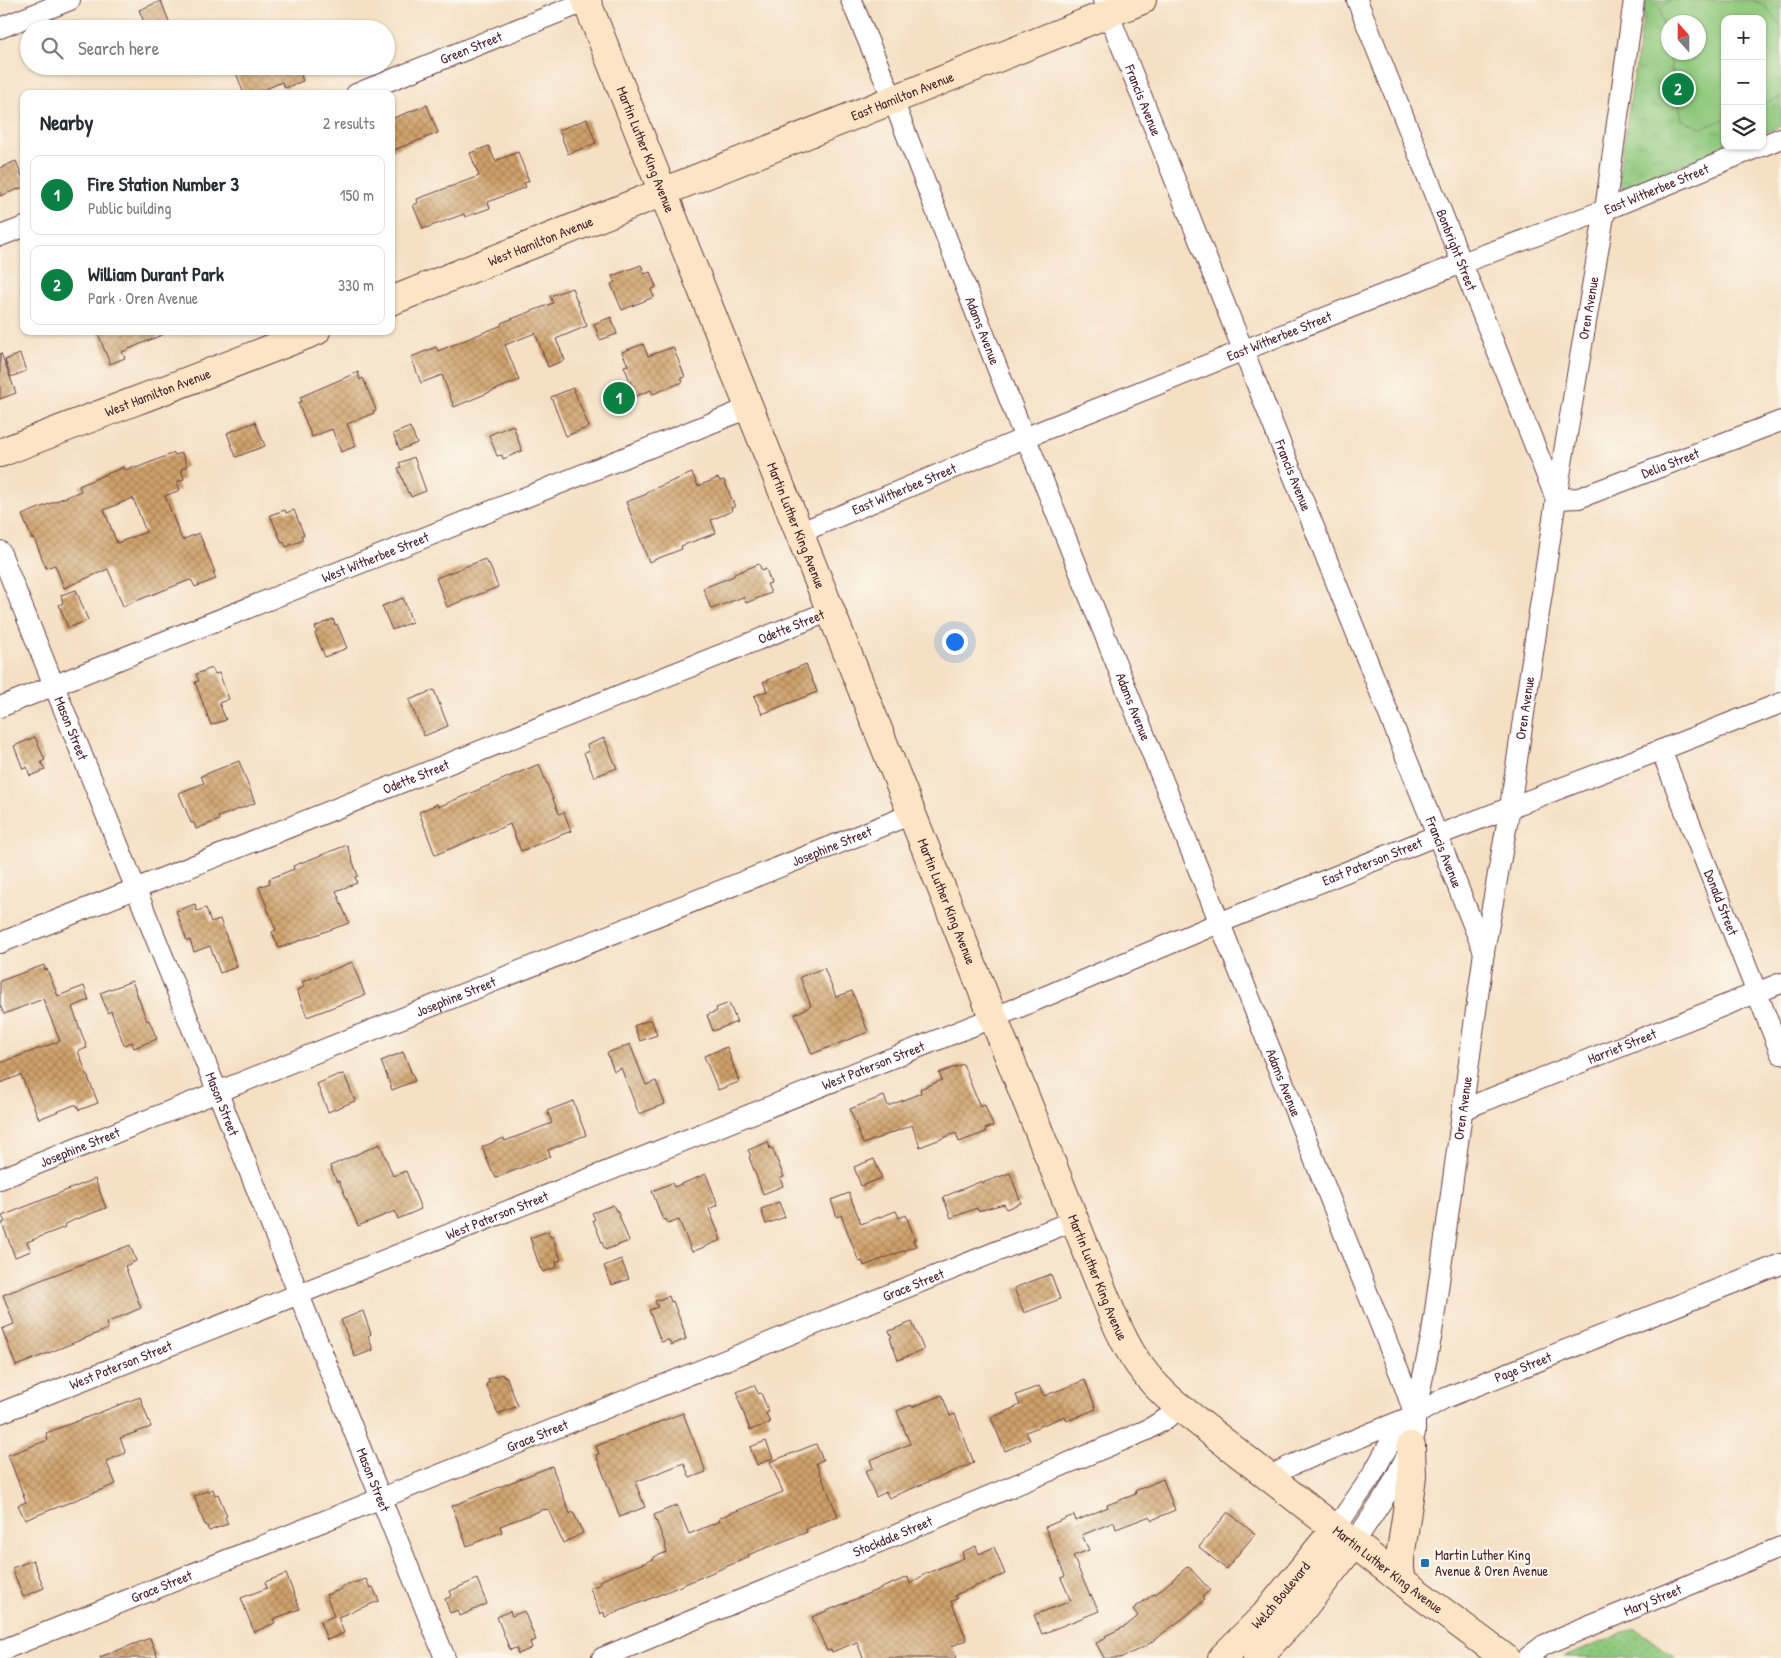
<!DOCTYPE html>
<meta charset="utf-8">
<style>
body{margin:0;font-family:"Patrick Hand",sans-serif;background:#f2f2f3;color:#2b2b33}
.controls{position:absolute;right:15px;top:15px;display:grid;overflow:hidden;border-radius:10px;box-shadow:0 1px 4px #0004}
.controls button{width:45px;height:45px;display:grid;place-items:center;padding:0;border:0;border-bottom:1px solid #e1e1e2;background:#fff;color:#2b2b33;font:25px sans-serif}
.compass{position:absolute;left:1661px;top:15px;width:45px;height:45px;border-radius:50%;background:#fff;box-shadow:0 1px 4px #0004;rotate:339deg}
.you{position:absolute;left:954px;top:641px;width:18px;height:18px;margin:-12px;border:4px solid #fff;border-radius:50%;background:#1a73e8;box-shadow:0 0 0 8px #1a73e833}
.badge{display:grid;place-items:center;width:32px;height:32px;border-radius:50%;background:#0b8043;color:#fff;font-size:16px;font-weight:700}
.pin{position:absolute;translate:-50% -50%;border:2px solid #fff;box-shadow:0 1px 5px #0006}
.list{margin:0;padding:0;list-style:none}
h2{display:flex;justify-content:space-between;align-items:center;height:65px;margin:0;padding:0 20px;font-size:21px}
h2 small{font-size:16px;font-weight:400;color:#7c7c81}
.list li{display:grid;grid-template-columns:32px 1fr auto;gap:15px;align-items:center;box-sizing:border-box;height:80px;margin:0 10px 10px;padding:0 10px;border:1px solid #e1e1e2;border-radius:10px}
.list b{display:block;font-size:19px;white-space:nowrap}
.list p{margin:0;font-size:16px;white-space:nowrap;color:#7c7c81}
.list em{font-size:16px;font-style:normal;color:#7c7c81}
.icon{flex:none;width:28px;height:28px;fill:none;stroke:currentColor;stroke-width:2;stroke-linecap:round;stroke-linejoin:round}
.map{position:relative;flex:none;width:1781px;height:1658px;overflow:hidden}
.search{position:absolute;background:#fff;box-shadow:0 1px 4px #0004;left:20px;top:20px;width:375px;height:55px;display:flex;align-items:center;gap:12px;box-sizing:border-box;padding:0 18px;border-radius:28px;color:#7c7c81;font-size:19px}
.panel{position:absolute;background:#fff;box-shadow:0 1px 4px #0004;left:20px;top:90px;width:375px;height:245px;border-radius:10px}
.map>svg:first-child{display:block}
</style>
<div class="map">
<svg width="1781" height="1658" viewBox="0 0 1781 1658">
<defs>
<pattern id="grass-dots" width="8" height="8" patternUnits="userSpaceOnUse" patternTransform="scale(1.25)"><rect width="8" height="8" fill="#8ec87c"/><path d="M2 2h.1M6 6h.1" fill="none" stroke="#7cab6b" stroke-width="1.8" stroke-linecap="round"/></pattern>
<pattern id="park-tufts" width="24" height="20" patternUnits="userSpaceOnUse" patternTransform="scale(1.25)"><rect width="24" height="20" fill="#8ec87c"/><path d="M3 7l-1-3M5 7V3M7 7l1-3M15 17l-1-3M17 17v-4M19 17l1-3" fill="none" stroke="#7cab6b"/></pattern>
<pattern id="building-cross-hatch" width="8" height="8" patternUnits="userSpaceOnUse" patternTransform="scale(1.25)"><rect width="8" height="8" fill="#cfa16a"/><path d="M0 0l8 8M0 8l8-8" fill="none" stroke="#aa8357"/></pattern>
</defs>
<rect width="100%" height="100%" fill="#fbf7ec"/>
<filter id="ink" filterUnits="userSpaceOnUse"><feTurbulence type="fractalNoise" baseFrequency=".02" numOctaves="2"/><feDisplacementMap in="SourceGraphic" scale="10" xChannelSelector="R" yChannelSelector="G"/><feConvolveMatrix kernelMatrix="1 2 1 2 8 2 1 2 1" color-interpolation-filters="sRGB"/></filter>
<filter id="wash" filterUnits="userSpaceOnUse"><feTurbulence type="fractalNoise" baseFrequency=".0096" numOctaves="4" result="noise"/><feDisplacementMap in="SourceGraphic" scale="20" xChannelSelector="R" yChannelSelector="G"/><feGaussianBlur stdDeviation="1.12" result="paint"/><feColorMatrix in="noise" values="0 0 0 0 0 0 0 0 0 0 0 0 0 0 0 0 0 1.4 0 .05"/><feComposite in="paint" operator="in"/></filter>
<g filter="url(#wash)">
<rect width="100%" height="100%" fill="#f5e0c4"/>
<polygon fill="url(#grass-dots)" stroke="#6c7454" points="1636,1628 1677,1658 1564,1657"/>
<path fill="url(#park-tufts)" stroke="#6c7454" fill-rule="evenodd" d="M1646,0H1781V126L1762,134V19H1725V146H1730L1625,188L1618,183V179ZM1668,22H1698V52H1668Z"/>
<polygon fill="#8ec87c" stroke="#6c7454" points="1670,0 1752,0 1765,6 1781,26 1781,97 1762,104 1762,19 1725,19 1725,119 1702,128 1682,120 1669,53 1698,52 1698,22 1668,22 1668,52 1660,10"/>
<g id="blocks">
<g fill="url(#building-cross-hatch)" fill-rule="evenodd">
<polygon points="161,1 172,29 147,29 139,10"/>
<polygon points="244,66 309,66 300,72 303,81 285,88 282,82 254,94 244,94 235,70"/>
<polygon points="427,105 438,133 391,151 391,119"/>
<polygon points="587,119 596,143 568,154 559,130"/>
<polygon points="489,146 495,161 518,152 529,181 524,183 526,187 488,202 490,208 465,217 464,214 423,229 413,205 418,203 417,199 479,176 470,153"/>
<polygon points="16,161 24,181 24,187 0,196 0,168"/>
<polygon points="641,265 645,274 650,272 656,287 651,290 654,297 622,310 611,284 615,282 612,276"/>
<polygon points="572,288 587,326 556,339 565,360 548,367 535,333 505,345 519,380 454,407 442,375 421,383 411,357 436,347 438,351 502,325 501,323 553,303 550,296"/>
<polygon points="611,317 617,334 600,340 594,324"/>
<polygon points="97,331 171,331 122,352 125,358 110,364"/>
<polygon points="643,344 648,356 673,347 685,377 681,378 683,382 653,394 651,390 636,396 624,366 628,365 622,352"/>
<polygon points="1,353 16,393 0,399 0,354"/>
<polygon points="20,354 26,371 11,377 5,360"/>
<polygon points="358,372 360,380 363,378 376,410 373,411 374,413 347,424 356,446 341,452 332,429 312,437 298,403 302,401 300,397"/>
<polygon points="573,388 589,427 566,436 551,397"/>
<polygon points="255,422 265,446 236,457 227,433"/>
<polygon points="513,425 522,451 503,459 502,455 497,456 489,435"/>
<polygon points="410,427 417,443 400,450 393,434"/>
<path d="M174,453L175,455L182,453L187,466L181,469L184,479L177,482L180,490L165,496L182,540L199,533L215,572H213L216,579L195,587L192,581L190,580L123,606L108,569L64,588L55,565L46,568L34,538L32,539L22,515L81,491L79,486L104,475L124,467L125,470L135,466L136,468ZM133,498L146,532L117,543L104,510Z"/>
<polygon points="414,457 426,491 411,497 409,492 408,493 398,468 401,467 399,463"/>
<polygon points="692,473 698,486 718,478 720,481 724,480 735,507 731,508 732,511 711,520 716,533 681,546 682,549 649,562 626,502 647,494 646,492"/>
<polygon points="285,510 286,513 294,510 304,535 301,535 303,540 286,547 284,542 282,543 270,515"/>
<polygon points="485,559 487,564 489,563 498,587 447,607 436,578"/>
<polygon points="759,564 762,571 766,569 771,583 767,584 771,593 746,603 743,597 711,609 703,588 734,576 734,574"/>
<polygon points="76,590 88,620 68,628 59,605 63,603 61,595"/>
<polygon points="403,598 412,622 392,630 382,606"/>
<polygon points="333,619 335,625 337,624 347,648 325,657 315,633 317,632 315,627"/>
<polygon points="806,664 817,692 762,714 754,696 767,691 763,682"/>
<polygon points="212,668 215,674 219,673 229,699 219,703 226,720 211,725 195,682 199,681 196,674"/>
<polygon points="434,690 448,726 424,736 409,700"/>
<polygon points="35,737 45,760 41,762 45,770 30,776 27,767 23,769 14,746"/>
<polygon points="604,738 617,768 594,777 584,753 589,751 587,745"/>
<polygon points="239,761 255,803 218,817 219,820 196,829 194,823 191,823 179,793 204,783 201,776"/>
<polygon points="539,764 559,814 564,812 571,831 521,851 510,824 435,855 419,812 437,804 438,807"/>
<polygon points="347,845 358,876 355,877 357,883 336,891 349,923 279,948 272,932 276,930 259,887 270,883 269,879 294,869 293,866"/>
<polygon points="195,904 197,911 206,908 211,922 220,919 237,967 220,973 210,946 194,952 190,940 187,941 176,911"/>
<polygon points="352,962 365,995 307,1017 297,990 304,987 302,982"/>
<polygon points="44,965 45,970 47,969 58,996 84,986 89,1000 72,1007 87,1048 78,1051 98,1103 79,1110 77,1105 74,1105 39,1119 21,1075 0,1083 0,1063 60,1041 43,999 4,1014 0,1005 0,981"/>
<polygon points="824,968 836,997 852,991 868,1032 812,1054 795,1014 811,1006 800,977"/>
<polygon points="132,981 147,1021 149,1020 157,1039 134,1048 132,1042 124,1045 111,1011 108,1013 100,993"/>
<polygon points="729,1003 737,1022 713,1031 707,1015 717,1011 716,1008"/>
<polygon points="651,1019 657,1035 640,1041 634,1026"/>
<polygon points="630,1044 646,1085 656,1081 665,1104 639,1114 621,1068 614,1071 607,1053"/>
<polygon points="727,1047 739,1082 718,1090 704,1056"/>
<polygon points="403,1052 415,1081 392,1090 381,1061"/>
<polygon points="963,1064 980,1107 985,1105 993,1126 985,1129 986,1132 959,1142 956,1133 920,1147 912,1125 863,1144 850,1109 884,1096 888,1106 921,1093 920,1089 942,1080 939,1073"/>
<polygon points="344,1074 355,1101 328,1112 317,1084 337,1075"/>
<polygon points="573,1101 586,1135 548,1150 550,1156 496,1178 493,1171 492,1172 482,1147 504,1138 505,1141 552,1123 547,1111"/>
<polygon points="768,1142 770,1149 772,1148 784,1177 780,1178 783,1186 763,1194 749,1157 751,1156 748,1150"/>
<polygon points="380,1144 393,1176 406,1171 421,1209 398,1219 395,1211 358,1226 339,1181 337,1182 330,1166"/>
<polygon points="874,1159 882,1178 861,1186 854,1167"/>
<polygon points="1010,1173 1021,1203 1006,1209 1004,1204 978,1211 977,1208 951,1218 943,1197 982,1181 982,1183"/>
<polygon points="706,1174 718,1205 709,1209 721,1240 692,1252 679,1220 668,1224 666,1219 663,1220 652,1191 672,1183 674,1187"/>
<polygon points="95,1179 106,1208 74,1220 64,1225 65,1227 27,1242 31,1251 15,1257 2,1223 5,1222 2,1216"/>
<polygon points="849,1193 861,1224 896,1211 899,1218 906,1215 915,1240 913,1240 916,1246 864,1266 862,1261 859,1262 841,1215 837,1217 831,1200"/>
<polygon points="779,1202 785,1217 766,1224 761,1209"/>
<polygon points="613,1205 616,1211 617,1210 629,1241 605,1250 593,1220 595,1219 592,1213"/>
<polygon points="548,1231 550,1237 552,1236 561,1260 556,1262 557,1267 543,1272 541,1268 540,1268 530,1238"/>
<polygon points="130,1245 136,1261 125,1266 141,1308 106,1323 108,1329 16,1366 2,1329 14,1324 3,1295"/>
<polygon points="621,1259 629,1279 612,1285 604,1266"/>
<polygon points="1051,1274 1060,1299 1024,1313 1014,1288"/>
<polygon points="669,1296 671,1302 673,1301 685,1333 684,1333 686,1339 671,1345 669,1340 661,1342 649,1310 658,1307 655,1301"/>
<polygon points="363,1311 371,1334 368,1336 373,1350 355,1357 341,1320"/>
<polygon points="912,1322 924,1350 898,1360 890,1338 892,1337 889,1331"/>
<polygon points="502,1374 503,1377 506,1376 518,1406 498,1414 486,1384 489,1383 488,1379"/>
<polygon points="1085,1380 1096,1409 1067,1421 1065,1416 1026,1432 1030,1440 1005,1451 991,1418 1020,1405 1016,1395 1039,1386 1044,1396"/>
<polygon points="754,1385 757,1391 759,1394 761,1393 769,1412 766,1413 770,1423 750,1430 738,1398 740,1397 737,1392"/>
<polygon points="942,1395 950,1416 955,1414 974,1463 889,1498 886,1492 876,1497 865,1471 873,1468 870,1460 910,1444 897,1411 911,1405 912,1407"/>
<polygon points="140,1397 151,1427 120,1438 126,1453 106,1461 116,1484 25,1520 18,1505 26,1502 8,1455 48,1440 46,1433"/>
<polygon points="683,1413 706,1472 690,1478 684,1463 635,1482 645,1507 620,1517 596,1455 599,1454 596,1446"/>
<polygon points="766,1441 773,1458 757,1465 750,1447"/>
<polygon points="816,1444 823,1460 816,1463 838,1516 806,1529 807,1532 748,1555 749,1557 659,1595 605,1617 604,1612 600,1614 590,1588 600,1584 599,1581 654,1559 654,1557 667,1552 665,1547 666,1546 654,1515 677,1505 689,1534 720,1521 719,1518 783,1492 770,1462"/>
<polygon points="552,1466 570,1514 573,1512 583,1533 563,1543 548,1509 545,1510 545,1509 500,1526 502,1532 467,1546 452,1506"/>
<polygon points="1163,1479 1175,1510 1152,1520 1150,1516 1116,1529 1114,1522 1082,1535 1089,1550 1073,1556 1090,1596 1091,1595 1099,1611 1042,1634 1034,1615 1071,1601 1061,1578 1065,1576 1045,1527 1074,1515 1076,1521 1108,1507 1107,1505 1136,1494 1135,1491"/>
<polygon points="213,1489 215,1495 218,1494 227,1516 225,1517 228,1524 209,1531 206,1524 205,1525 194,1496"/>
<polygon points="1228,1512 1255,1534 1226,1569 1199,1547"/>
<polygon points="976,1546 979,1554 994,1547 1005,1574 955,1595 957,1599 951,1601 967,1640 952,1646 957,1658 863,1658 857,1642 832,1652 831,1650 827,1651 812,1617 908,1577 910,1584 925,1574 964,1558 962,1552"/>
<polygon points="33,1560 44,1588 23,1597 12,1568"/>
<polygon points="1188,1566 1210,1590 1202,1597 1204,1600 1186,1616 1146,1646 1120,1658 1104,1658 1096,1643 1106,1638 1105,1636 1126,1626 1138,1616 1133,1609 1154,1594 1155,1595"/>
<polygon points="286,1574 300,1609 273,1619 275,1623 254,1632 241,1598 267,1588 265,1582"/>
<polygon points="366,1579 370,1588 373,1587 379,1601 338,1617 344,1633 327,1640 320,1622 334,1616 326,1595 342,1589 341,1587"/>
<polygon points="477,1579 487,1604 460,1616 458,1610 450,1613 445,1599 452,1596 450,1591"/>
<polygon points="510,1611 512,1616 524,1611 536,1640 530,1642 532,1648 518,1654 516,1648 510,1650 497,1617"/>
<polygon points="150,1638 158,1658 100,1658 100,1657"/>
</g>
</g>
</g>
<g filter="url(#ink)">
<use href="#blocks" fill-opacity="0" stroke="#643c42" stroke-width="1"/>
<g fill="none" stroke-linecap="round" stroke-linejoin="round">
<g stroke="#643c42" stroke-width="22">
<g id="street">
<path id="s1" d="M851,0L893,100L1019,424L1032,453L1400,1374L1415,1415"/>
<path id="s2" d="M1103,0L1484,952"/>
<path id="s3" d="M1357,0L1556,499L1579,498L1781,421"/>
<polyline points="0,28 70,0"/>
<path id="s4" d="M356,94L587,1"/>
<polyline points="1762,146 1781,138"/>
<polyline points="0,236 24,227"/>
<path id="s5" d="M799,533L1039,432L1462,263L1605,210L1761,146"/>
<path id="s6" d="M0,551L445,1658"/>
<path id="s7" d="M0,707L749,408"/>
<path id="s8" d="M1661,750L1781,1054"/>
<path id="s9" d="M0,943L830,611"/>
<path id="s10" d="M1464,1109L1781,983"/>
<path id="s11" d="M0,1179L912,814"/>
<path id="s12" d="M0,1413L1020,1007L1219,923L1438,835L1661,750L1781,703"/>
<path id="s13" d="M1272,1479L1278,1472L1292,1465L1415,1415L1443,1399L1781,1264"/>
<polyline points="1335,1529 1371,1477 1392,1439 1409,1420"/>
<path id="s14" d="M1354,1543L1388,1492L1408,1453L1415,1433V1415L1432,1333L1484,952L1510,807L1556,499L1605,210L1634,0"/>
<path id="s15" d="M0,1651L1075,1220"/>
<path id="s16" d="M602,1658L1147,1430L1167,1418L1178,1406"/>
<path id="s17" d="M1527,1658L1544,1645L1781,1547"/>
</g>
</g>
<g stroke="#643c42" stroke-width="30">
<g id="secondary">
<path id="s18" d="M586,0L1112,1314C1129,1354 1144,1378 1178,1406L1402,1581L1505,1658"/>
<path id="s19" d="M391,301L1142,0"/>
<path id="s20" d="M0,453C105,412 211,373 316,331"/>
<polyline points="1402,1581 1400,1570 1400,1558 1412,1477 1411,1446"/>
<path id="s21" d="M1222,1658L1265,1615L1335,1529"/>
<polyline points="1257,1658 1296,1617 1354,1543"/>
</g>
</g>
<use href="#street" stroke="#fff" stroke-width="20"/>
<use href="#secondary" stroke="#fce5c4" stroke-width="28"/>
</g>
</g>
<rect fill="#1f6fb2" stroke="#fbf7ec" stroke-width="2" x="1420" y="1558" width="10" height="10" rx="2.5"/>
<g text-anchor="middle" stroke-width="4.5" stroke-linejoin="round" paint-order="stroke">
<g font-size="14" fill="#4a1f2b" stroke="#fbf7ec">
<text dy="5" stroke="none"><textPath href="#s4" startOffset="124">Green Street</textPath></text>
<text dy="5" stroke="none"><textPath href="#s19" startOffset="551">East Hamilton Avenue</textPath></text>
<text dy="5" stroke="none"><textPath href="#s2" startOffset="108">Francis Avenue</textPath></text>
<text dy="5" stroke="none"><textPath href="#s18" startOffset="161">Martin Luther King Avenue</textPath></text>
<text dy="5" stroke="none"><textPath href="#s5" startOffset="924">East Witherbee Street</textPath></text>
<text dy="5" stroke="none"><textPath href="#s19" startOffset="161">West Hamilton Avenue</textPath></text>
<text dy="5" stroke="none"><textPath href="#s3" startOffset="269">Bonbright Street</textPath></text>
<text dy="5" stroke="none"><textPath href="#s14" startOffset="1265">Oren Avenue</textPath></text>
<text dy="5" stroke="none"><textPath href="#s1" startOffset="356">Adams Avenue</textPath></text>
<text dy="5" stroke="none"><textPath href="#s5" startOffset="519">East Witherbee Street</textPath></text>
<text dy="5" stroke="none"><textPath href="#s20" startOffset="169">West Hamilton Avenue</textPath></text>
<text dy="5" stroke="none"><textPath href="#s3" startOffset="658">Delia Street</textPath></text>
<text dy="5" stroke="none"><textPath href="#s2" startOffset="512">Francis Avenue</textPath></text>
<text dy="5" stroke="none"><textPath href="#s5" startOffset="114">East Witherbee Street</textPath></text>
<text dy="5" stroke="none"><textPath href="#s18" startOffset="566">Martin Luther King Avenue</textPath></text>
<text dy="5" stroke="none"><textPath href="#s7" startOffset="404">West Witherbee Street</textPath></text>
<text dy="5" stroke="none"><textPath href="#s9" startOffset="852">Odette Street</textPath></text>
<text dy="5" stroke="none"><textPath href="#s1" startOffset="761">Adams Avenue</textPath></text>
<text dy="5" stroke="none"><textPath href="#s14" startOffset="860">Oren Avenue</textPath></text>
<text dy="5" stroke="none"><textPath href="#s6" startOffset="191">Mason Street</textPath></text>
<text dy="5" stroke="none"><textPath href="#s9" startOffset="448">Odette Street</textPath></text>
<text dy="5" stroke="none"><textPath href="#s11" startOffset="896">Josephine Street</textPath></text>
<text dy="5" stroke="none"><textPath href="#s2" startOffset="918">Francis Avenue</textPath></text>
<text dy="5" stroke="none"><textPath href="#s12" startOffset="1479">East Paterson Street</textPath></text>
<text dy="5" stroke="none"><textPath href="#s18" startOffset="971">Martin Luther King Avenue</textPath></text>
<text dy="5" stroke="none"><textPath href="#s8" startOffset="164">Donald Street</textPath></text>
<text dy="5" stroke="none"><textPath href="#s11" startOffset="491">Josephine Street</textPath></text>
<text dy="5" stroke="none"><textPath href="#s10" startOffset="170">Harriet Street</textPath></text>
<text dy="5" stroke="none"><textPath href="#s12" startOffset="940">West Paterson Street</textPath></text>
<text dy="5" stroke="none"><textPath href="#s1" startOffset="1166">Adams Avenue</textPath></text>
<text dy="5" stroke="none"><textPath href="#s6" startOffset="596">Mason Street</textPath></text>
<text dy="5" stroke="none"><textPath href="#s14" startOffset="455">Oren Avenue</textPath></text>
<text dy="5" stroke="none"><textPath href="#s11" startOffset="86">Josephine Street</textPath></text>
<text dy="5" stroke="none"><textPath href="#s12" startOffset="535">West Paterson Street</textPath></text>
<text dy="5" stroke="none"><textPath href="#s18" startOffset="1376">Martin Luther King Avenue</textPath></text>
<text dy="5" stroke="none"><textPath href="#s15" startOffset="984">Grace Street</textPath></text>
<text dy="5" stroke="none"><textPath href="#s12" startOffset="130">West Paterson Street</textPath></text>
<text dy="5" stroke="none"><textPath href="#s13" startOffset="276">Page Street</textPath></text>
<text dy="5" stroke="none"><textPath href="#s15" startOffset="579">Grace Street</textPath></text>
<text dy="5" stroke="none"><textPath href="#s6" startOffset="1001">Mason Street</textPath></text>
<text dy="5" stroke="none"><textPath href="#s16" startOffset="315">Stockdale Street</textPath></text>
<text dy="5" stroke="none"><textPath href="#s18" startOffset="1796">Martin Luther King Avenue</textPath></text>
<text dy="5" stroke="none"><textPath href="#s15" startOffset="174">Grace Street</textPath></text>
<text dy="5" stroke="none"><textPath href="#s21" startOffset="86">Welch Boulevard</textPath></text>
<text dy="5" stroke="none"><textPath href="#s17" startOffset="139">Mary Street</textPath></text>
</g>
<g font-size="14" fill="#4a1f2b" stroke="#fbf7ec" text-anchor="start">
<text x="1435" y="1560">Martin Luther King<tspan x="1435" dy="16">Avenue &amp; Oren Avenue</tspan></text>
</g>
</g>
</svg>
<div class="controls">
<button>+</button>
<button>−</button>
<button><svg class="icon" aria-label="layers" viewBox="0 0 24 24"><path d="M12 4l9 5-9 5-9-5zM3 14l9 5 9-5"/></svg></button>
</div>
<svg class="compass" viewBox="-18 -18 36 36"><path d="M0-13l5 13h-10z" fill="#e53935"/><path d="M0 13l5-13h-10z" fill="#7c7c81"/></svg>
<div class="you"></div>
<div class="pin badge" style="left:619px;top:398px">1</div>
<div class="pin badge" style="left:1678px;top:89px">2</div>
<div class="search"><svg class="icon" aria-label="search" viewBox="0 0 24 24"><circle cx="10" cy="10" r="6"/><path d="M15 15l6 6"/></svg>Search here</div>
<section class="panel">
<h2>Nearby<small>2 results</small></h2>
<ul class="list">
<li><span class="badge">1</span><div><b>Fire Station Number 3</b><p>Public building</p></div><em>150 m</em></li>
<li><span class="badge">2</span><div><b>William Durant Park</b><p>Park · Oren Avenue</p></div><em>330 m</em></li>
</ul>
</section>
</div>
